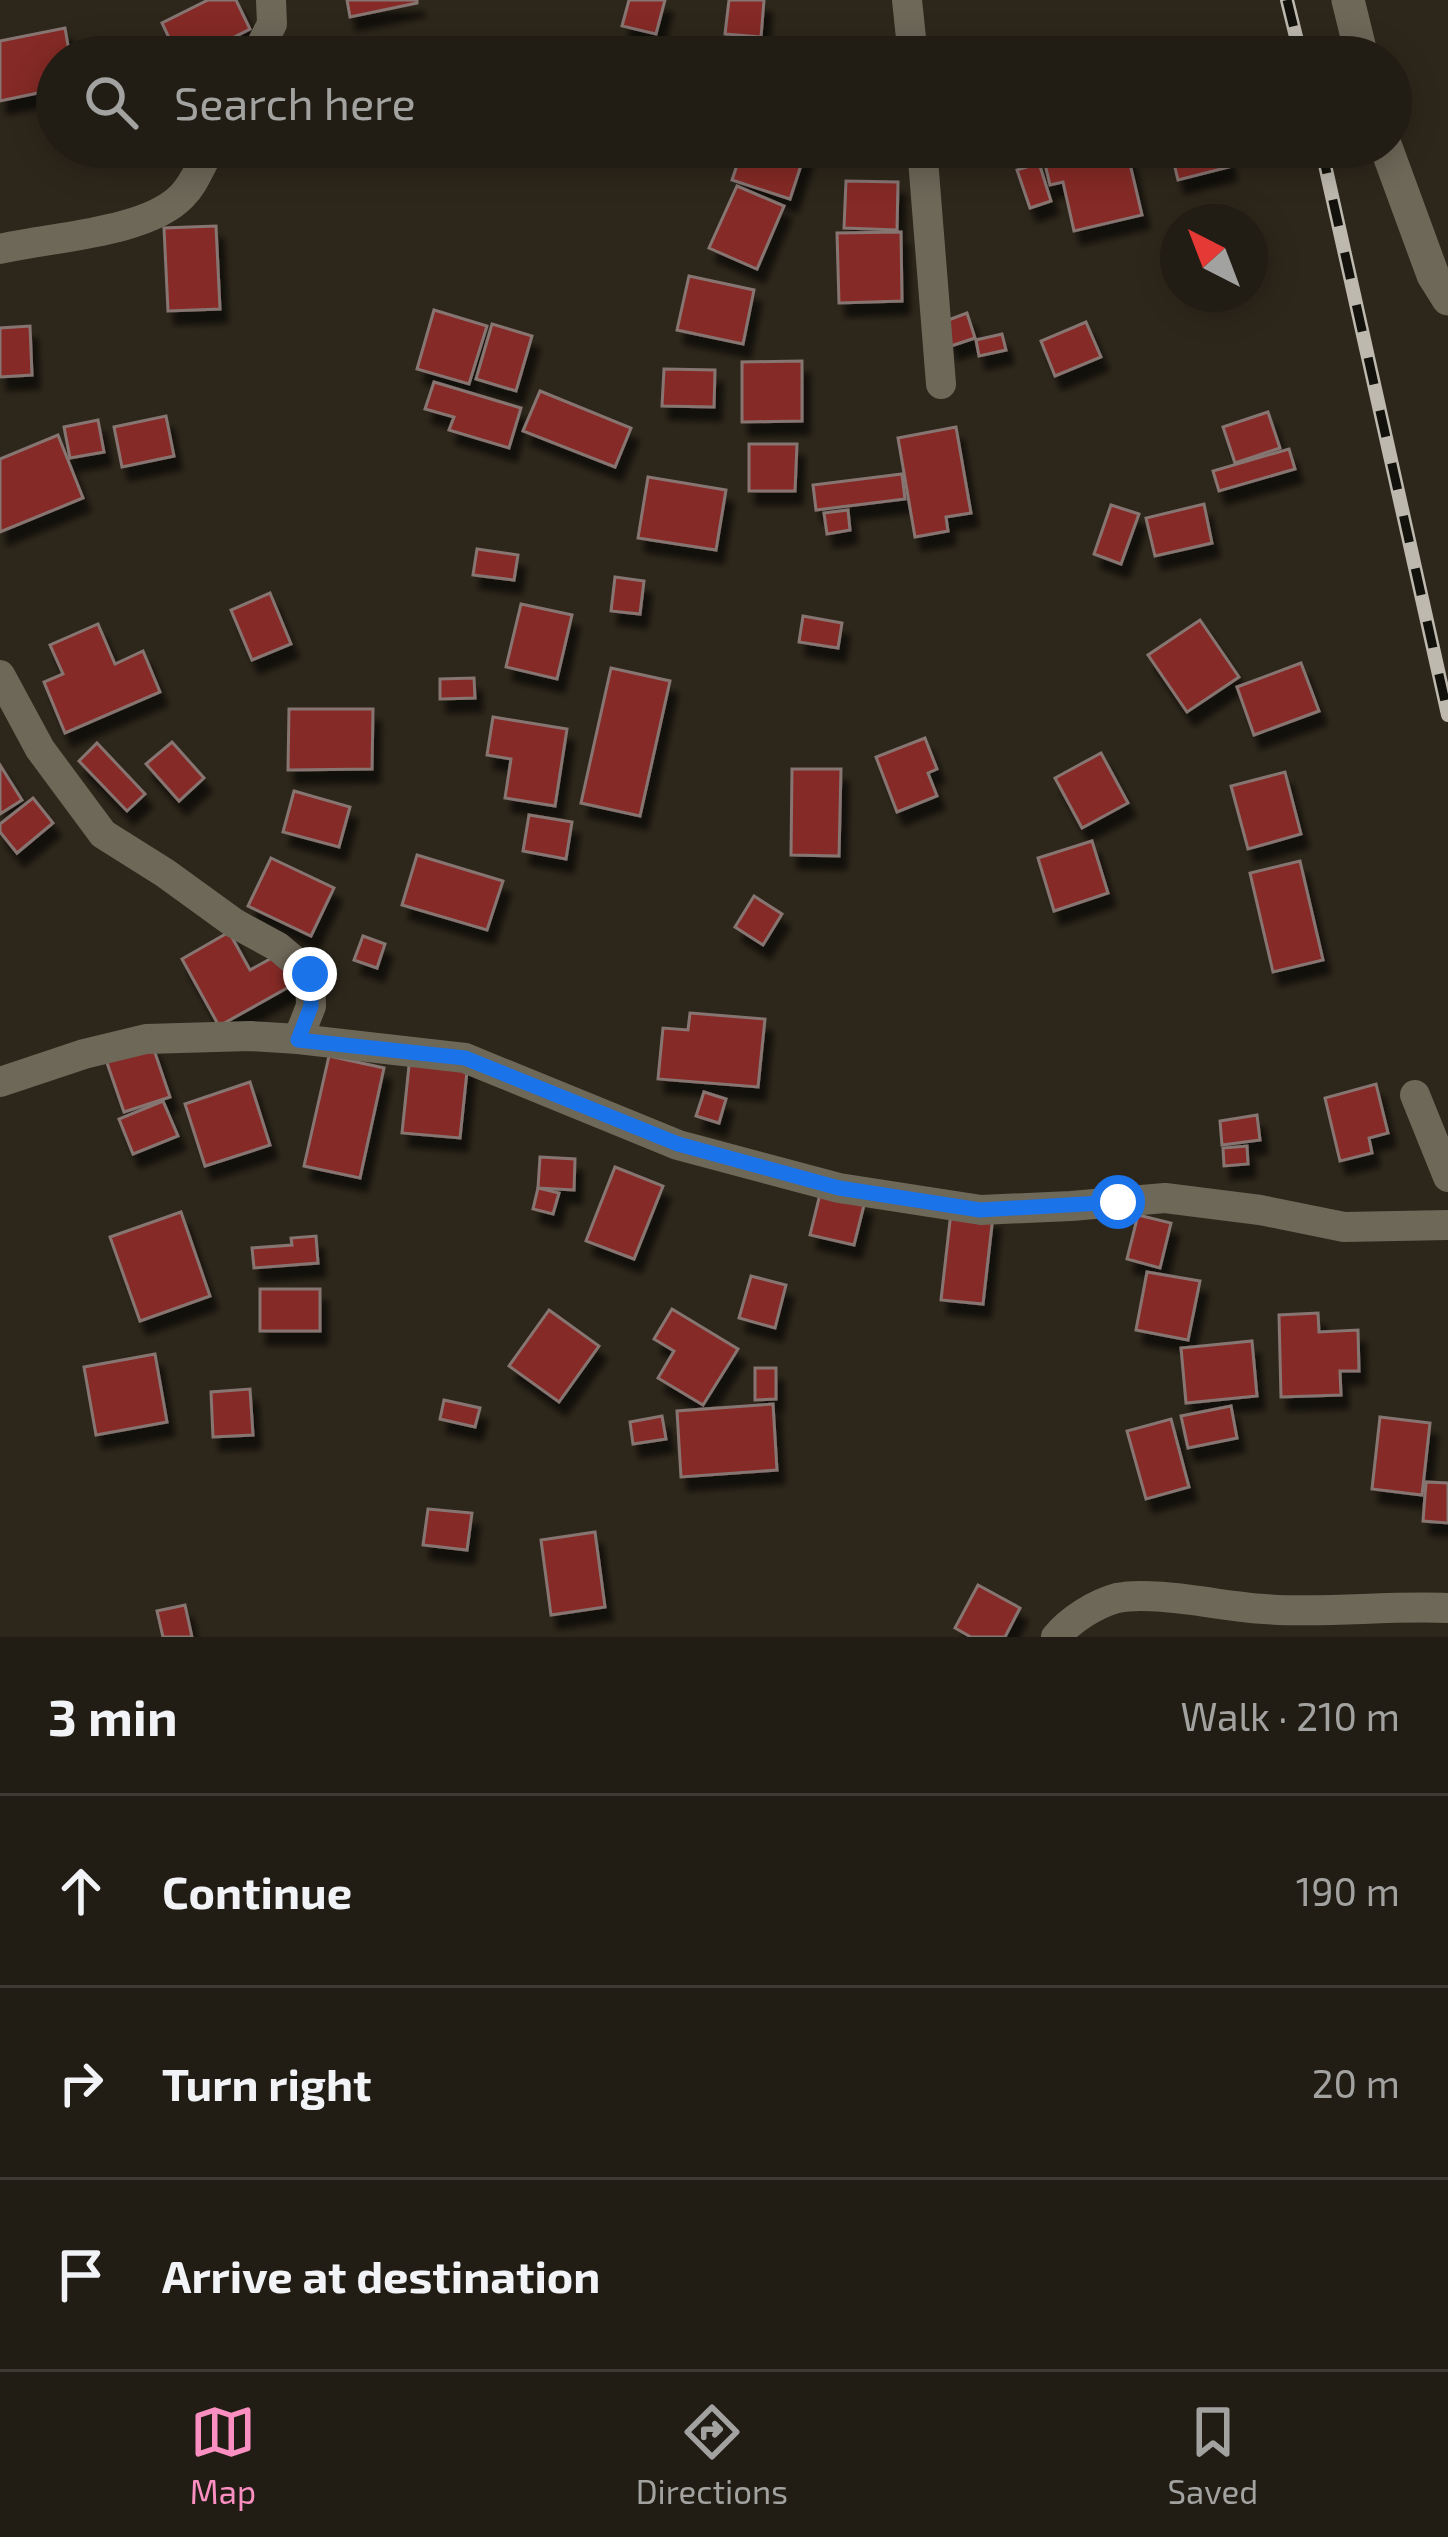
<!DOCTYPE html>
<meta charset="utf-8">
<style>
body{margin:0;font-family:"Exo 2",sans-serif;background:#2a261d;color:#f1f3f6}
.compass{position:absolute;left:1160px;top:204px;width:108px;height:108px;border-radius:50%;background:#221d14;box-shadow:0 6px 30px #0003;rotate:318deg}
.stop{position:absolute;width:36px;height:36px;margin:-27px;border:9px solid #1a73e8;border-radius:50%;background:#fff}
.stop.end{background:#1a73e8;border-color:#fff;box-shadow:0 3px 12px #0008}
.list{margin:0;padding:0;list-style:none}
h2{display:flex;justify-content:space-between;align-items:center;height:156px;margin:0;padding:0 48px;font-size:51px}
h2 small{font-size:39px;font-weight:400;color:#a2a2a0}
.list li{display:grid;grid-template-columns:78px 1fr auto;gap:36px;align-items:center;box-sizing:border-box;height:192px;padding:0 48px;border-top:3px solid #3f3b34}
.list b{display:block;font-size:45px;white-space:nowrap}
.list em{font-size:39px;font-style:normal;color:#a2a2a0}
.icon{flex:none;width:66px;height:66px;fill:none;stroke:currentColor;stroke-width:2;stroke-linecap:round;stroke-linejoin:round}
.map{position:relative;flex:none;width:1448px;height:1637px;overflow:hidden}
.search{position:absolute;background:#221d14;box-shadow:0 6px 30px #0003;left:36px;right:36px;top:36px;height:132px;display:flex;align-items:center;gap:30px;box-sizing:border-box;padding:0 42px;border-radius:66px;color:#a2a2a0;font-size:45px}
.sheet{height:732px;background:#221d14}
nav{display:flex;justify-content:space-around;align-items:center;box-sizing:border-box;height:168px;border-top:3px solid #3f3b34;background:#221d14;font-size:33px;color:#a2a2a0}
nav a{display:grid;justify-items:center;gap:6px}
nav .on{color:#fc8fc2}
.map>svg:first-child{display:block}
</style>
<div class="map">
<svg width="1448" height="1637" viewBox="0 0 1448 1637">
<defs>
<filter id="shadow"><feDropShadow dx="7" dy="13" stdDeviation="3" flood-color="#0009"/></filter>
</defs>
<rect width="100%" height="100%" fill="#2d271b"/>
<g fill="#852a27" stroke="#877572" stroke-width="3" filter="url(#shadow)">
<polygon points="208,0 236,0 250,29 195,57 178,57 162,23"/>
<polygon points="347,0 417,0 417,3 350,17"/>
<polygon points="629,0 665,0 656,34 622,26"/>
<polygon points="729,0 764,0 761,37 725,34"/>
<polygon points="65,28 70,57 57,57 57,89 0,101 0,41"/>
<polygon points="727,37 806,46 805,57 724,57"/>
<polygon points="743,147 807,147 790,199 732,180"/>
<polygon points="1041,147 1126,147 1142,215 1074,231 1063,182 1050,185"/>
<polygon points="1170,147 1224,147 1229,167 1178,180"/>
<polygon points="1039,163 1051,201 1030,208 1017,170"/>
<polygon points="846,181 898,182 897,230 844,228"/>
<polygon points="737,186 784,206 757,269 709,248"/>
<polygon points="216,226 220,309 168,311 164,228"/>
<polygon points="901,232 902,301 839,303 837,233"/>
<polygon points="689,276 754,290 743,344 677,330"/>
<polygon points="434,310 487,326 469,384 417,369"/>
<polygon points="967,313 975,338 951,346 943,322"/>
<polygon points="1086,322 1101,357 1055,376 1041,341"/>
<polygon points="492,324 532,336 516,391 476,379"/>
<polygon points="30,326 32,375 0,377 0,328"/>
<polygon points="1002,334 1006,350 979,356 976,340"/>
<polygon points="802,361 802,421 742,422 742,362"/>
<polygon points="664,369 715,370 714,407 662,406"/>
<polygon points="434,382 521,408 509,448 449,430 454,417 425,409"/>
<polygon points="540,391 631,428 615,467 523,431"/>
<polygon points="1268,412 1280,448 1235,463 1223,427"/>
<polygon points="166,416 174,456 122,467 114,427"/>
<polygon points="98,420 104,452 70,458 64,427"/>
<polygon points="956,427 971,513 946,517 948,531 915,537 898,438"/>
<polygon points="58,435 83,498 0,532 0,459"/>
<polygon points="749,444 797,444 795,491 749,491"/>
<polygon points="1289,449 1295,469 1219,491 1213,471"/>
<polygon points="902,474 905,499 816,510 813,485"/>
<polygon points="648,477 726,490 716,550 638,538"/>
<polygon points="1204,504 1212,543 1155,556 1146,518"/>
<polygon points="1111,505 1139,514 1121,564 1094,554"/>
<polygon points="848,510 850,530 827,534 824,513"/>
<polygon points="477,549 518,555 514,580 473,575"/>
<polygon points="615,577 644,581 640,614 611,611"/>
<polygon points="270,593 291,644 252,660 231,610"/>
<polygon points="521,604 572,615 557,679 506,667"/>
<polygon points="803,616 842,623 838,648 799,642"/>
<polygon points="1200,620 1239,677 1187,712 1148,655"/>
<polygon points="98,624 115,664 143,651 160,692 65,733 44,682 63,674 50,645"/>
<polygon points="1301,663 1319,711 1254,735 1237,687"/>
<polygon points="611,668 670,681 640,816 581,803"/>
<polygon points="474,678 475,698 440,699 440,679"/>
<polygon points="289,709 373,709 372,769 288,770"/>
<polygon points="493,717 567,729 555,806 505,798 511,759 487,755"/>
<polygon points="925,738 937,769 928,773 937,796 897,812 876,757"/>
<polygon points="172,742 204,778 179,801 146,764"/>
<polygon points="97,743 145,794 127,811 79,761"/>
<polygon points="1101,753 1128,803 1082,828 1055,778"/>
<polygon points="0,765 22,800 0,814"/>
<polygon points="792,769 841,769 839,856 791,855"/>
<polygon points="1285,772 1301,834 1248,849 1231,786"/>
<polygon points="294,791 350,807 339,847 283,832"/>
<polygon points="33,798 53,823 17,853 0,832 0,824"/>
<polygon points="529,815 572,822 566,859 523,851"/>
<polygon points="1092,841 1108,893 1054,911 1038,858"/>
<polygon points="417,855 503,881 487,930 402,905"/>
<polygon points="271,858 334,888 311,936 248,906"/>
<polygon points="1300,861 1323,960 1273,972 1250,873"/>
<polygon points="754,896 782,914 763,945 735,927"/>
<polygon points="229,932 250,970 279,954 296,983 219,1026 182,959"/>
<polygon points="363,936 385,944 377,968 354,960"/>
<polygon points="690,1013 765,1019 758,1087 658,1079 663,1028 688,1030"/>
<polygon points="152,1044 170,1097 124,1112 106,1060"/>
<polygon points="329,1056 384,1068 360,1178 304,1166"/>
<polygon points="410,1056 468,1062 460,1138 402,1133"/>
<polygon points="250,1082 270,1145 205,1166 185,1104"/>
<polygon points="1376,1084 1388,1133 1369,1138 1372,1153 1340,1161 1325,1098"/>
<polygon points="704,1092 726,1099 719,1123 696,1116"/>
<polygon points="163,1101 178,1136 133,1154 119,1119"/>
<polygon points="1257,1115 1260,1140 1222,1145 1220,1121"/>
<polygon points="1247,1146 1248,1164 1224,1166 1223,1148"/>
<polygon points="540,1157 575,1159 574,1190 538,1188"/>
<polygon points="615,1167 663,1186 634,1259 586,1241"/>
<polygon points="538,1188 559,1193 553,1214 533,1209"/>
<polygon points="821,1190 865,1201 854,1245 810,1235"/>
<polygon points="181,1212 210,1296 140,1321 110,1237"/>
<polygon points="951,1212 993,1216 983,1304 941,1300"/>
<polygon points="1138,1215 1171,1223 1160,1268 1127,1259"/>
<polygon points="316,1236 318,1263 254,1268 252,1248 292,1245 291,1238"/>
<polygon points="1147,1272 1200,1281 1188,1340 1136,1330"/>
<polygon points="751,1276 786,1285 775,1328 739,1318"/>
<rect x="260" y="1289" width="60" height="42"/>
<polygon points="672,1309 738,1349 703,1405 658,1378 674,1351 654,1339"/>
<polygon points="549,1310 599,1346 559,1402 509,1366"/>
<polygon points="1318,1313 1319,1332 1358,1330 1359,1371 1340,1371 1341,1395 1281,1397 1279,1315"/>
<polygon points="1252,1341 1257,1396 1186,1403 1181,1348"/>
<polygon points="155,1354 167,1422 96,1435 84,1367"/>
<polygon points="755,1368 776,1368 776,1399 755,1400"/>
<polygon points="250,1389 253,1435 213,1437 211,1392"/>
<polygon points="444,1400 480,1408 475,1427 440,1419"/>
<polygon points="773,1404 777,1470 681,1477 677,1411"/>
<polygon points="1231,1406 1237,1438 1188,1448 1181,1416"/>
<polygon points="662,1416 666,1439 633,1444 630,1422"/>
<polygon points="1380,1417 1430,1423 1422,1495 1372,1489"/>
<polygon points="1171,1419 1189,1487 1146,1499 1127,1431"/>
<polygon points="1426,1482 1448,1483 1448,1523 1423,1521"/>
<polygon points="428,1509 472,1513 467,1550 423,1545"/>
<polygon points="595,1532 605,1607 551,1615 541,1540"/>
<polygon points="978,1585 1020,1608 1005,1637 971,1637 955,1628"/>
<polygon points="185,1605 192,1637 163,1637 157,1611"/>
</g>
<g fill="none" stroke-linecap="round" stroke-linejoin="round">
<g stroke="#6e6859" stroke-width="30">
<polyline points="907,0 913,57"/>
<polyline points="255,57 272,24 271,0"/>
<polyline points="922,147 941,384"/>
<path d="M0,249C50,237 147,233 182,196C196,182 201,163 212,147"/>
<polyline points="0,675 40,749 103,834 165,873 234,923 278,947 310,974 311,1006 298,1039"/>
<polyline points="0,1082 84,1054 146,1039 250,1036 298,1039 465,1058 678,1145 839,1188 981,1210 1071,1206 1165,1198 1260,1210 1344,1227 1448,1225"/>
<polyline points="1415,1095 1448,1177"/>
<path d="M1056,1637C1070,1620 1095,1604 1117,1598C1153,1590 1225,1607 1264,1609C1325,1614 1387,1605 1448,1608"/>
</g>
<g stroke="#6e6859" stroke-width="33">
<polyline points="1348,0 1362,57"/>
<polyline points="1386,147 1433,275 1448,299"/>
</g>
<g stroke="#bdb9af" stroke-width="14">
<g id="rail">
<polyline points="1287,0 1301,57"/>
<polyline points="1321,147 1448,715"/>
</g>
</g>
<use href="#rail" stroke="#13110b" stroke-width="9" stroke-dasharray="27" stroke-linecap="butt"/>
</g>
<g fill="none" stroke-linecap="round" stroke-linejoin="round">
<polyline stroke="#1a73e8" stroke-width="15" points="310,974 311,1006 298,1040 465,1058 678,1144 839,1188 980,1210 1118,1202"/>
</g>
</svg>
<svg class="compass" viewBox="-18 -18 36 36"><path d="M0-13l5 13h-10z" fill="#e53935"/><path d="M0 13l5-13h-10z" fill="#a2a2a0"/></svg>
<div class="stop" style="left:1118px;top:1202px"></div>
<div class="stop end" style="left:310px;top:974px"></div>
<div class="search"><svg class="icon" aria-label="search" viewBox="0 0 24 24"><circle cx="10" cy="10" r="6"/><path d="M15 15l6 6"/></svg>Search here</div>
</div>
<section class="sheet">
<h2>3 min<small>Walk · 210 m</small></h2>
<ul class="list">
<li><svg class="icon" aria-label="ahead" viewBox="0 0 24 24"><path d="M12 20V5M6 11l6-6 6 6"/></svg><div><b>Continue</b></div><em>190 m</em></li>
<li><svg class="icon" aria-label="right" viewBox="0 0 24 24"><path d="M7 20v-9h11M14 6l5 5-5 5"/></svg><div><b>Turn right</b></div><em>20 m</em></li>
<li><svg class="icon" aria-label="arrive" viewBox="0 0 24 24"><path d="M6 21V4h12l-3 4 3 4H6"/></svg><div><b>Arrive at destination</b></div></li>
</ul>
</section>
<nav>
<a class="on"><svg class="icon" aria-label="map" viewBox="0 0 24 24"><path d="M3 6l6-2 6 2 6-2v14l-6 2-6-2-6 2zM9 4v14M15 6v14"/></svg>Map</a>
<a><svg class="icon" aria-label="directions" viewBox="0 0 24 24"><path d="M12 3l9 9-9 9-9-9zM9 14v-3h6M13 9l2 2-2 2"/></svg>Directions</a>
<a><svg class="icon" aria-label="saved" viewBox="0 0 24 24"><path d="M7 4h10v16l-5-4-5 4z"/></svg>Saved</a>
</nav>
